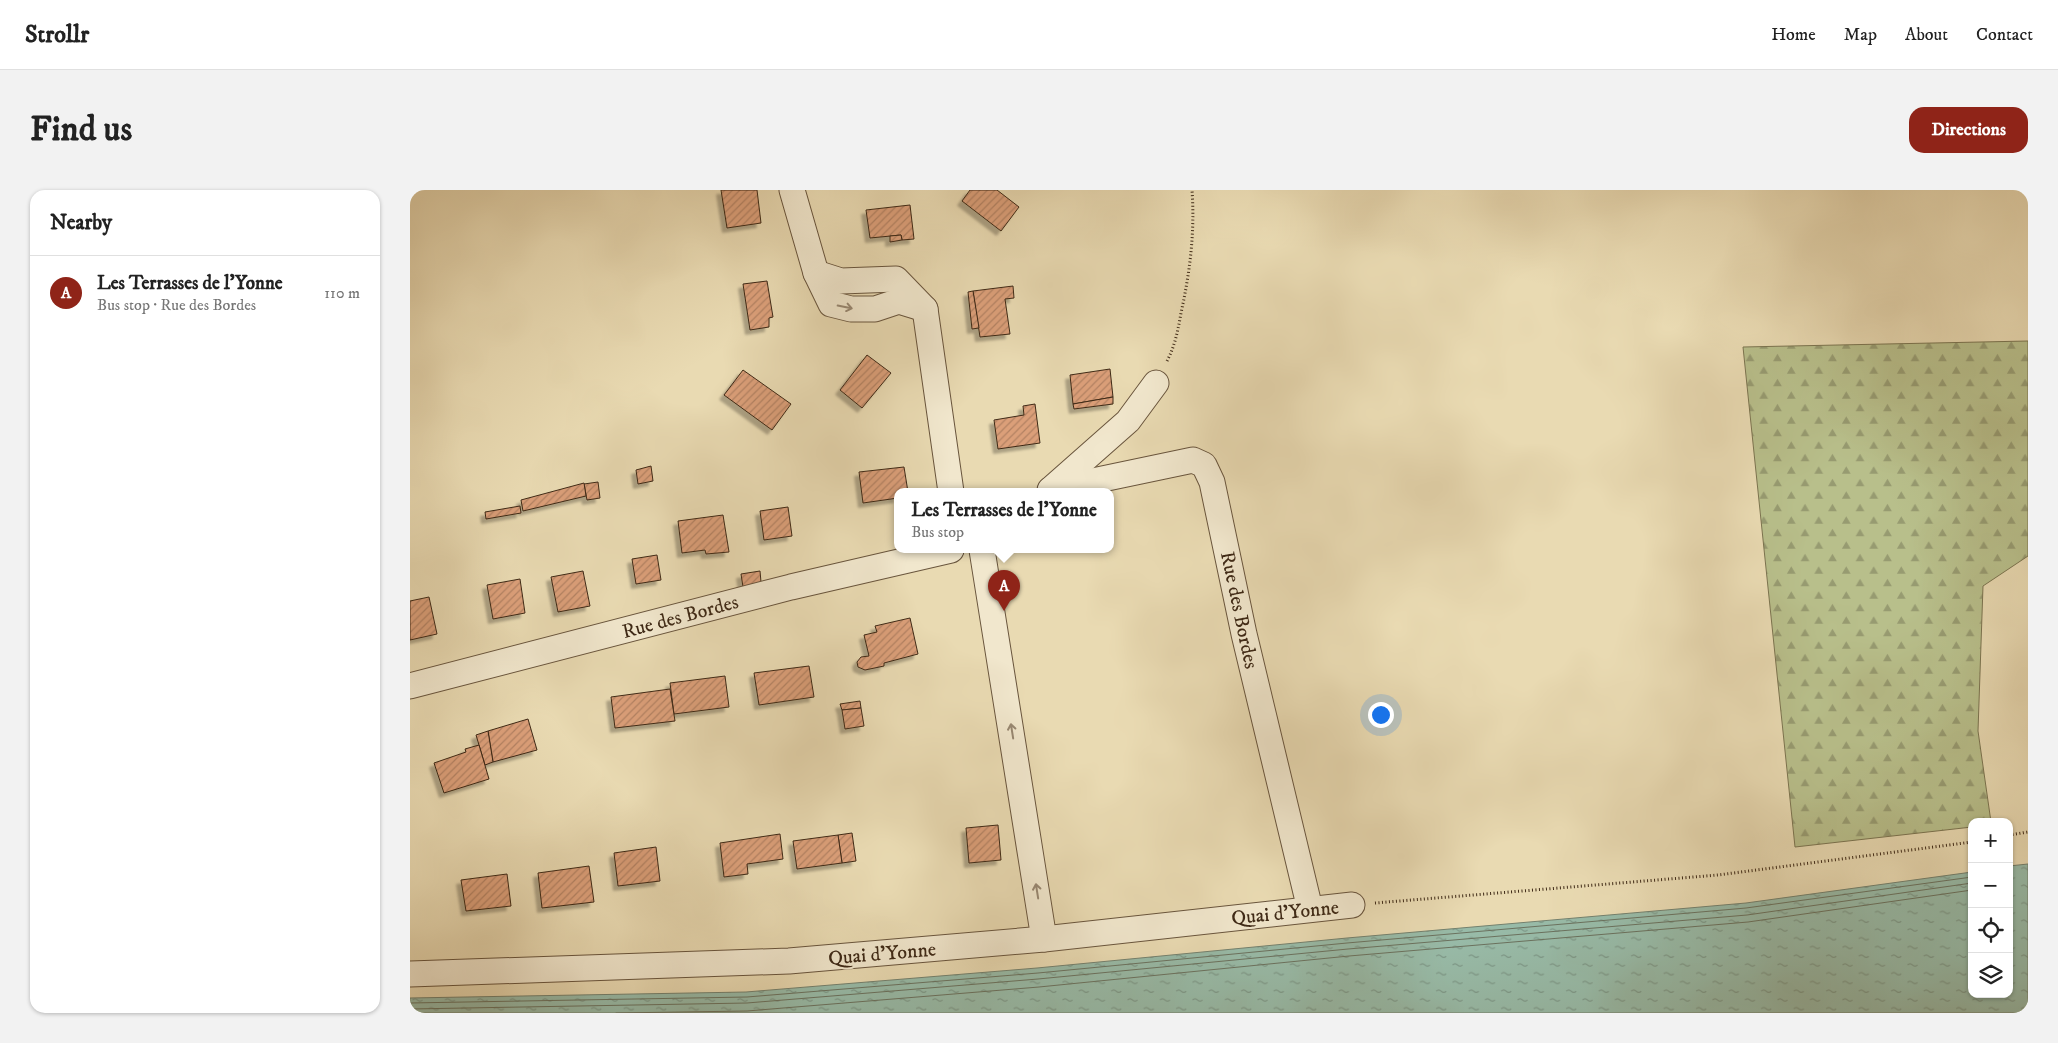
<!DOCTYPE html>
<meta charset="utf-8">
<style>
body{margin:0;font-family:"IM FELL DW Pica",serif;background:#f2f2f2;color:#222}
.controls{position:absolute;right:15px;bottom:15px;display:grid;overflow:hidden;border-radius:10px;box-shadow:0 1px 4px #0004}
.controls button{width:45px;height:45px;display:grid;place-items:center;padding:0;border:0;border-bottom:1px solid #e0e0e0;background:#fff;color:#222;font:25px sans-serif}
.you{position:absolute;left:970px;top:524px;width:18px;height:18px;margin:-12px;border:4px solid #fff;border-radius:50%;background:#1a73e8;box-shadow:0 0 0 8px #1a73e833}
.badge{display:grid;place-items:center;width:32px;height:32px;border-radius:50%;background:#8f2418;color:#fff;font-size:16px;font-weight:700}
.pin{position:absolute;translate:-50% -41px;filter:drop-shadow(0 1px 2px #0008)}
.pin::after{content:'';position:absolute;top:26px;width:18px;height:15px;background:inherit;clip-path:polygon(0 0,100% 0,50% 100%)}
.popup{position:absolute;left:484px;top:298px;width:220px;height:65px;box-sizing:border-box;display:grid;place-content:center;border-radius:10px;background:#fff;filter:drop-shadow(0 1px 4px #0005);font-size:16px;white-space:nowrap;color:#767676}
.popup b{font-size:19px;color:#222}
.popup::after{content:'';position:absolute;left:50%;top:100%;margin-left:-10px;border:10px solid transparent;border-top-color:#fff}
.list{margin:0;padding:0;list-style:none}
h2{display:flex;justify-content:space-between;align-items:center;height:65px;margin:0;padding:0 20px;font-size:21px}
h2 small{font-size:16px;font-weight:400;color:#767676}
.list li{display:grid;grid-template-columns:32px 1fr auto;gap:15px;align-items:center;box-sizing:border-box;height:75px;padding:0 20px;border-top:1px solid #e0e0e0}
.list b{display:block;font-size:19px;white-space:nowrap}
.list p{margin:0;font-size:16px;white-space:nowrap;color:#767676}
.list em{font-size:16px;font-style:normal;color:#767676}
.icon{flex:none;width:28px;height:28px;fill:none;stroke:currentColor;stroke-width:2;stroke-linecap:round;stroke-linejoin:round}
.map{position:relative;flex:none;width:1618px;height:823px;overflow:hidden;border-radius:15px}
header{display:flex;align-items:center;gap:30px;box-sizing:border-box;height:70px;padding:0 25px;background:#fff;border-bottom:1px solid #e0e0e0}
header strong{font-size:24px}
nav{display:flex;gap:28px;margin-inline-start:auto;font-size:18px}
.intro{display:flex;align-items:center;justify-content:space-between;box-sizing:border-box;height:120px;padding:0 30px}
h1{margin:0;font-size:35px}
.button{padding:12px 22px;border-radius:15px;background:#8f2418;color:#fff;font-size:18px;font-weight:700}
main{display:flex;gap:30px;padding:0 30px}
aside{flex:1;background:#fff;border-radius:15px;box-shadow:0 1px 4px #0004}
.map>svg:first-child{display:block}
</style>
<header>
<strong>Strollr</strong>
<nav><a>Home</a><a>Map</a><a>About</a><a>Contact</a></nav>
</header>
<div class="intro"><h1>Find us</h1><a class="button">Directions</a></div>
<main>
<aside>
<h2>Nearby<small></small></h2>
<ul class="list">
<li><span class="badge">A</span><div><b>Les Terrasses de l'Yonne</b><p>Bus stop · Rue des Bordes</p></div><em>110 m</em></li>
</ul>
</aside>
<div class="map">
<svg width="1618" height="823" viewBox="0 0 1618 823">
<defs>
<pattern id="forest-firs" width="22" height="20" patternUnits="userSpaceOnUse" patternTransform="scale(1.25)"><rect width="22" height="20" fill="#b8bf8b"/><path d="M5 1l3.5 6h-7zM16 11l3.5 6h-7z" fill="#979b71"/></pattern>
<pattern id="water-ripples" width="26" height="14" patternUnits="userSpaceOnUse" patternTransform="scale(1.25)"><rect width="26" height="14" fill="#98bba8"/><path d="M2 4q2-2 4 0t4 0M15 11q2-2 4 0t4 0" fill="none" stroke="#7d9888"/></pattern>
<pattern id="building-hatch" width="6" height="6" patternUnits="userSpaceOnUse" patternTransform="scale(1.25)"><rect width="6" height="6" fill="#db9f79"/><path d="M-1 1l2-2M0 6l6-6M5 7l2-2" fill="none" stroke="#b38262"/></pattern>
<filter id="shadow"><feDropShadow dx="-4.5" dy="4.5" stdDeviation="1" flood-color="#0004"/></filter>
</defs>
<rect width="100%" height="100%" fill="#e9dab2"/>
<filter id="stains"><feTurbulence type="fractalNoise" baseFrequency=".004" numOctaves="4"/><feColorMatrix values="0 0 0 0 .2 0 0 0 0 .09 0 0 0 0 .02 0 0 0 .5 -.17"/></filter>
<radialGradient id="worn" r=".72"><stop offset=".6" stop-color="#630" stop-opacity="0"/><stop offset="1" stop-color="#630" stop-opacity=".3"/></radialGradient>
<polygon fill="url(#forest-firs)" stroke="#7b7450" points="1618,151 1618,366 1573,396 1568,541 1581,632 1562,632 1562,637 1385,657 1333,157"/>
<polygon fill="url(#water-ripples)" stroke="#74816e" points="1618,674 1618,823 0,823 0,808 336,802 627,778 937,748 1336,713 1562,682 1562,804 1599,804 1599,676"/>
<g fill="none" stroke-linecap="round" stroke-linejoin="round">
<g stroke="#6b725f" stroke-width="1">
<polyline points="0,813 337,807 628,783 937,753 1336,718 1562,687"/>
<polyline points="0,819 337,813 628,789 938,759 1337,725 1562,693"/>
<polyline points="206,823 337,821 629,797 939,766 1338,732 1562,700"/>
</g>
</g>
<g fill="url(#building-hatch)" stroke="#3e2916" filter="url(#shadow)">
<polygon points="311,0 347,0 351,33 317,38"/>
<polygon points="560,0 587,0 609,17 591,41 552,11"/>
<polygon points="500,15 504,49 492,50 491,45 460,48 456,20"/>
<polygon points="491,45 492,50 480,52 480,46"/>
<polygon points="357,91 363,127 359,128 359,137 340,140 333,94"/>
<polygon points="603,96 604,108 595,109 600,144 570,147 563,101"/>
<polygon points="563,101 569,138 562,139 558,102"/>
<polygon points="457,165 481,183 452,218 430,200"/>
<polygon points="700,179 703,207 663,214 660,185"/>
<polygon points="333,180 381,214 362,240 314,205"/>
<polygon points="703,207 703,214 664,219 663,214"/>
<polygon points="625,214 630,253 588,259 584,230 614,225 613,216"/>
<polygon points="241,276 243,291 228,294 226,280"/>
<polygon points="494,277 498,302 488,302 488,308 453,313 449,282"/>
<polygon points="188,292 190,308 177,310 174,294"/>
<polygon points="174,293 176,306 113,321 111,310"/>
<polygon points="110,316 111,323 76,329 75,322"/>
<polygon points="378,317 382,346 354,350 350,321"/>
<polygon points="313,325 319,362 296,364 295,360 272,363 268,331"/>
<polygon points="247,365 251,390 226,394 222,369"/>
<polygon points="173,381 180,416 148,422 141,387"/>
<polygon points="350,381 351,392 333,397 331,384"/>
<polygon points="110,389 115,423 83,429 77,395"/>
<polygon points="19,407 27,444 0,450 0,411"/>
<polygon points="500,428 508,464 474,473 474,476 455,480 448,477 447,472 451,467 459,466 454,445 467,442 465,436"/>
<polygon points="399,476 404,507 349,515 344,483"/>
<polygon points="315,486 319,517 264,524 260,493"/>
<polygon points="260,499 265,531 205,538 201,507"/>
<polygon points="450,511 451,518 432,520 430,514"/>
<polygon points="451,518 454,536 435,539 432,520"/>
<polygon points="118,529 127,560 83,572 78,541"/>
<polygon points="78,541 83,572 75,575 66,545"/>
<polygon points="69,555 79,589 34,603 24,573 56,562 55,559"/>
<polygon points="588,635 591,670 559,673 556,638"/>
<polygon points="442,643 446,671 432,673 428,645"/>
<polygon points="370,644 373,669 337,674 338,684 314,687 310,653"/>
<polygon points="428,645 432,673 387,679 383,651"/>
<polygon points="246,657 250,691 208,696 204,663"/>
<polygon points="179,676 184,712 132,718 128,683"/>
<polygon points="97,684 101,716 56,721 51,690"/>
</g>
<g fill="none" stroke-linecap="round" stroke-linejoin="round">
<g stroke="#69553d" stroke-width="27">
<g id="minor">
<polyline points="382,0 406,83 421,114 441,119 465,119 489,111 515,119"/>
<polyline points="406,83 431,91 486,89 515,119 541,302"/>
<polyline points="641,299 718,231 746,193"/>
<polyline points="640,300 783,270 794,275 802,292 834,444 900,719"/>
<polyline points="572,360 634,749"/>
<polyline points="0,496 381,397 541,360"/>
<polyline points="0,784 379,771 634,749 942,715"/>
</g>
</g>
<g stroke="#3e2916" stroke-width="3" stroke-dasharray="1 2.5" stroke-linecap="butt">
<path d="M757,171C765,156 768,140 771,123C780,82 785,42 782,0"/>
<polyline points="1599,645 1618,642"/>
<polyline points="965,713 1308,685 1562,652"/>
</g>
<use href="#minor" stroke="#f1e7cd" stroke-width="25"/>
</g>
<defs><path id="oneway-shaft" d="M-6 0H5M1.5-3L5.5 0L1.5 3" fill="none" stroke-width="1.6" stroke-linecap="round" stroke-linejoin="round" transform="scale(1.25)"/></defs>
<g stroke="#988872">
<use href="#oneway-shaft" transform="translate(435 117) rotate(11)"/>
<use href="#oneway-shaft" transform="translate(602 541) rotate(-99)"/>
<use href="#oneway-shaft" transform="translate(627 701) rotate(-99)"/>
</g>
<g text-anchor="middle" stroke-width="4" stroke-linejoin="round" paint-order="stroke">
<g font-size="20" fill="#3e2916" stroke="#f1e7cd">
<text transform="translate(830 420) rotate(78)" y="7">Rue des Bordes</text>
<text transform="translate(270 426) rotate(-15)" y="7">Rue des Bordes</text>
<text transform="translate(875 722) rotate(-6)" y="7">Quai d'Yonne</text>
<text transform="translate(472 763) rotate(-5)" y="7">Quai d'Yonne</text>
</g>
</g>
<rect width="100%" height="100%" filter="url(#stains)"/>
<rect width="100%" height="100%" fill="url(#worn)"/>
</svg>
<div class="controls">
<button>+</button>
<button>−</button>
<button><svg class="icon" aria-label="locate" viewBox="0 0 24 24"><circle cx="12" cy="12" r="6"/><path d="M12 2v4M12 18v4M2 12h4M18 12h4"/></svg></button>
<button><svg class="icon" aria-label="layers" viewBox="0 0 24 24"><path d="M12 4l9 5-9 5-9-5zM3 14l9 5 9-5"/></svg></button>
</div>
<div class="you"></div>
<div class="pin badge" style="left:594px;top:421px">A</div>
<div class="popup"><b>Les Terrasses de l'Yonne</b>Bus stop</div>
</div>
</main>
